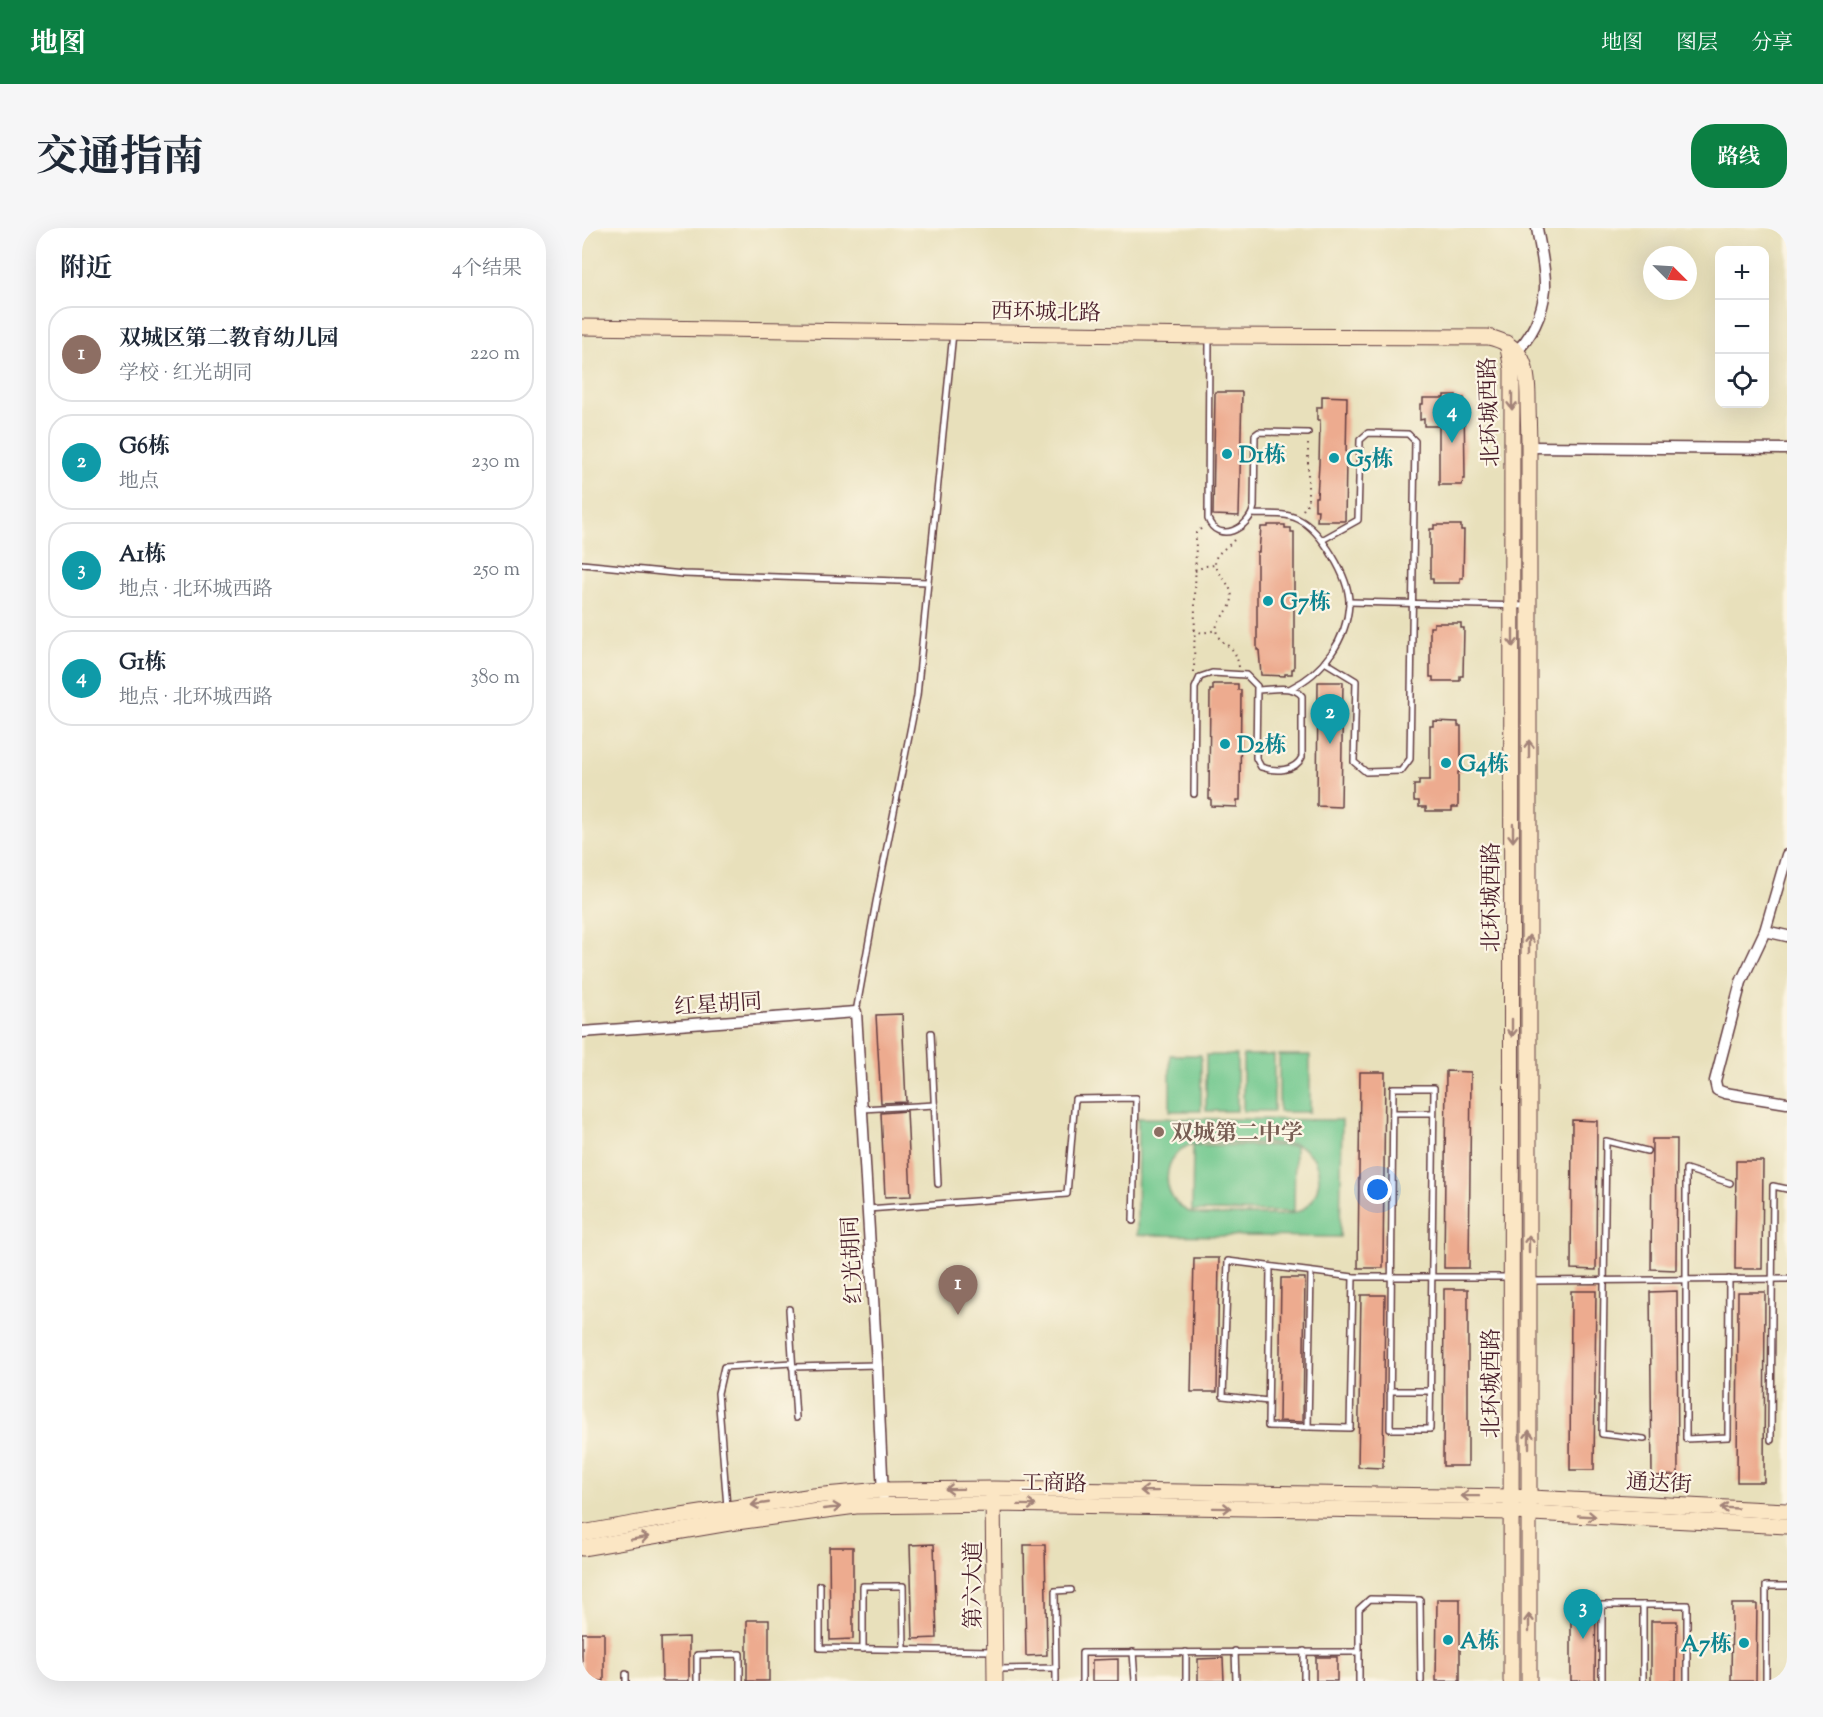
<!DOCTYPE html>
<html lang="zh">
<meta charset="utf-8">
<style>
body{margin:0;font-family:"Sorts Mill Goudy","Noto Serif SC",serif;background:#f6f6f7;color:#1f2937}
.controls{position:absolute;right:18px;top:18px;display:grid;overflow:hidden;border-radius:12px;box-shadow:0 6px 24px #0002}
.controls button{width:54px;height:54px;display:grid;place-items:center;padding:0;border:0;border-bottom:2px solid #e0e1e3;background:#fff;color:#1f2937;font:30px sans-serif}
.compass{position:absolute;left:1061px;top:18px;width:54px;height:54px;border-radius:50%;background:#fff;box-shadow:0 6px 24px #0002;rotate:114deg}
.you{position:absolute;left:796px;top:962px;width:21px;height:21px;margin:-15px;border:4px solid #fff;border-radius:50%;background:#1a73e8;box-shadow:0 0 0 9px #1a73e833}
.badge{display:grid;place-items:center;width:39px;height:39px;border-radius:50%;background:#0b8043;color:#fff;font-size:20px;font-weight:700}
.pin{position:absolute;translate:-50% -50px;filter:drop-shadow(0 2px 3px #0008)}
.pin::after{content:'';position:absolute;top:32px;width:21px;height:18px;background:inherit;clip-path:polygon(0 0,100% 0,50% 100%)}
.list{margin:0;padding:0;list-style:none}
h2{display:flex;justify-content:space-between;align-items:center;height:78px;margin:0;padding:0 24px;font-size:26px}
h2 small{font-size:20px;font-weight:400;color:#747a83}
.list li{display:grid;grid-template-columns:39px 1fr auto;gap:18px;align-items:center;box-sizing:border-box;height:96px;margin:0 12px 12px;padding:0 12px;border:2px solid #e0e1e3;border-radius:24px}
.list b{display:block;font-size:22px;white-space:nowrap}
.list p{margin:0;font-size:20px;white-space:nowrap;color:#747a83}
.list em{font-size:20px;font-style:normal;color:#747a83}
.icon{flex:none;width:33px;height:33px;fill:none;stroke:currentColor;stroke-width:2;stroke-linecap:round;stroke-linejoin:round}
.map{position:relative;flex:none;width:1205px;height:1453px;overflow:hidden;border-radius:24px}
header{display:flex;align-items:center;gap:36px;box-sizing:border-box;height:84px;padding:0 30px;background:#0b8043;color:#fff}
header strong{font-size:28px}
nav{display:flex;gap:33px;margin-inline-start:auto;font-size:21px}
.intro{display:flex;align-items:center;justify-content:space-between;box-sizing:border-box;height:144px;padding:0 36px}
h1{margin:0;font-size:42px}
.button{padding:15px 27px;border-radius:24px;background:#0b8043;color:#fff;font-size:21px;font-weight:700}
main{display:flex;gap:36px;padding:0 36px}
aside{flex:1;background:#fff;border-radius:24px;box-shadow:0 6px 24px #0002}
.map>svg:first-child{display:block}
</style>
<header>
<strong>地图</strong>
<nav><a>地图</a><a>图层</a><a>分享</a></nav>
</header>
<div class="intro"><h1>交通指南</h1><a class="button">路线</a></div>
<main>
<aside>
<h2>附近<small>4个结果</small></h2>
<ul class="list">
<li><span class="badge" style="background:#8d6e63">1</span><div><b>双城区第二教育幼儿园</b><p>学校 · 红光胡同</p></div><em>220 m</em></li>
<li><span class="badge" style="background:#0f9aa8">2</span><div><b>G6栋</b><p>地点</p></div><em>230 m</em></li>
<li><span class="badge" style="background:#0f9aa8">3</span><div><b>A1栋</b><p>地点 · 北环城西路</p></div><em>250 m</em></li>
<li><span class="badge" style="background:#0f9aa8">4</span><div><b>G1栋</b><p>地点 · 北环城西路</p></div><em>380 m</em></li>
</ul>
</aside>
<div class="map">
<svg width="1205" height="1453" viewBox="0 0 1205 1453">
<rect width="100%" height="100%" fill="#fcf5e5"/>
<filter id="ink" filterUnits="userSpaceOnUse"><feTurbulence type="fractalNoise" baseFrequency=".0167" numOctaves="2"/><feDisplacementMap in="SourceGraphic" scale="12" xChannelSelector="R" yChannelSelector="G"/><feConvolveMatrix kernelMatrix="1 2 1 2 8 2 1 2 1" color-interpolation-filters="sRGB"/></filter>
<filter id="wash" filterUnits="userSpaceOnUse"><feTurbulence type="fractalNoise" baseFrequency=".008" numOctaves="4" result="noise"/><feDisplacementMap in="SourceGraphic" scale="24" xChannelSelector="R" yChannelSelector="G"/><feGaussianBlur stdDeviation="1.35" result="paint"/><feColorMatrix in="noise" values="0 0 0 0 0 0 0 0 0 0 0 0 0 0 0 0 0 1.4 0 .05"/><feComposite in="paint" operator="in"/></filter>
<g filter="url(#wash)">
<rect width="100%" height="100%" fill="#e8e0bb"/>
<g fill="#70c78d" stroke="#5d735c" stroke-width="1.5" fill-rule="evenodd">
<rect x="588" y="827" width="31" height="56"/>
<rect x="624" y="827" width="31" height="56"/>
<rect x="661" y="827" width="31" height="56"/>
<rect x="697" y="827" width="31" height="57"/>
<path d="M556,890L760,892L758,1009L555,1007ZM621,914L711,916L721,920L732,931L736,941L737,952L735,962L730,973L720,982L712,985L699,987H620C573,982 574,917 621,914Z"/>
<polygon points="611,917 713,918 712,984 610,983"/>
</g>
<g id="blocks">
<g fill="#edab8f">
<polygon points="633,164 660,164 657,288 631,287"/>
<polygon points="862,167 874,167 873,170 882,170 883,251 881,251 880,257 857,257 857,198 842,198 842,191 838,192 838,176 841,176 841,170 862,170"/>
<polygon points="740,168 765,169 763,293 735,293 736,282 733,282 733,269 735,269 737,236 738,192 735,192 735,179 740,179"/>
<polygon points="686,297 703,297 703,300 709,300 709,304 712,304 712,441 710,441 710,446 703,446 703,448 679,447 677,422 675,422 675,324 677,324 679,299 686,299"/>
<polygon points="852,297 879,297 879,302 882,302 881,350 878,350 878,355 851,355 851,351 848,351 848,301 852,301"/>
<polygon points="852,395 879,395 879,400 882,400 881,448 878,448 878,453 851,453 851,449 848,449 848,399 852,399"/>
<polygon points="736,454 761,454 759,579 735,578"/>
<polygon points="631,456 656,456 656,462 659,462 658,572 655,572 655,579 629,578 629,571 627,571 628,462 631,462"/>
<polygon points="851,493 876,494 876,498 879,498 879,544 876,544 876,579 870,579 870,583 844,583 844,579 837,579 837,573 832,573 832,557 837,557 837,552 848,552 848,498 851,498"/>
<polygon points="320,786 324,874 299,875 294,787"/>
<polygon points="864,843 889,844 887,1040 862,1040"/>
<polygon points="778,844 803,844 801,1040 776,1040"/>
<polygon points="325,883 329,968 303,969 299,885"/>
<polygon points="990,892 1015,893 1014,1042 989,1041"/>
<polygon points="1070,911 1095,911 1094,1042 1069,1041"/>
<polygon points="1154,933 1181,933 1180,1041 1153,1041"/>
<polygon points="612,1030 637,1030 635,1164 609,1164"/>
<polygon points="699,1050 723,1050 721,1194 697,1193"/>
<polygon points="862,1061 886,1061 886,1238 861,1238"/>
<polygon points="989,1063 1014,1063 1012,1242 988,1242"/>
<polygon points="1095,1063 1096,1247 1070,1248 1068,1064"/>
<polygon points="1156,1064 1183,1064 1182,1254 1155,1254"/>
<polygon points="779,1067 803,1067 801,1240 776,1239"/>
<polygon points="352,1316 355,1410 331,1411 328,1317"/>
<polygon points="442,1317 463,1317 465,1427 444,1428"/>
<polygon points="247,1319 271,1319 271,1411 248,1412"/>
<polygon points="989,1369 1014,1369 1013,1453 989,1453"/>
<polygon points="855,1371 878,1371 878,1453 854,1453"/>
<polygon points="1150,1376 1175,1376 1174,1453 1149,1453"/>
<rect x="165" y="1392" width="22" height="61"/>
<polygon points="1069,1393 1095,1393 1094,1453 1069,1453"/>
<rect x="0" y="1405" width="22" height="48"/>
<polygon points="107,1409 107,1453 80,1453 79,1410"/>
<rect x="734" y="1429" width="21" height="24"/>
<polygon points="641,1430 642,1453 616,1453 616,1431"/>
<polygon points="536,1431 536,1453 510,1453 510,1432"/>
</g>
</g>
</g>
<g filter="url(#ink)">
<use href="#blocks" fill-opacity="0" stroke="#623c41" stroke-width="1.5"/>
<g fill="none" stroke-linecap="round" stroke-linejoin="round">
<g stroke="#623c41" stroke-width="8">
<g id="lane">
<path d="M627,110L626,291C636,316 667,301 672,279L673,207L677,204L726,205"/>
<path d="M670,286C684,287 703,284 716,291C739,302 768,350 767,376C765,411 741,445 709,460"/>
<polyline points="740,312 776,292 778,212 786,205 826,206 833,213 828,531 819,543 784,544 772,534 774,453 743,434"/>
<polyline points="0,336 101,346 346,354 335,468 294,674 274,784"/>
<polyline points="346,354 371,105"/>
<polyline points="767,374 945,378"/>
<path d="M612,566L613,460L618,449L630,445L664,447L675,458L674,530L679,539C693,544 713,544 720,529V468C711,456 689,462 675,462"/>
<polyline points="349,805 356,956"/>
<polygon points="811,860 852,860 848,1201 808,1201"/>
<polyline points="280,881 353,877"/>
<polyline points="811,885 851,885"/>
<polyline points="286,981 485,966 493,871 554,870 551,993"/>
<polyline points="688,1039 686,1198 768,1200 771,1049"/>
<polyline points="1147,1051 1146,1209 1104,1211 1104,941 1148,955"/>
<polyline points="948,1053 1205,1051"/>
<polyline points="207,1081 214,1190"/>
<polyline points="210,1139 295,1137"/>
<polyline points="808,1163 849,1163"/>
<polyline points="686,1173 641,1168 646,1033 771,1049 929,1049"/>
<polyline points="726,1199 729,1044"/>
<polyline points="1062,1211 1020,1206 1024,913 1065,923"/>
<polyline points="1189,1212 1191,958 1205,961"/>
<polyline points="145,1279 136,1165 142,1139 210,1135"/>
<polyline points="238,1357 238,1420 411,1423"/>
<polyline points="1061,1377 1061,1453"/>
<polyline points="281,1421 281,1358 321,1358 322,1421"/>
<polyline points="653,1423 654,1453"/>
<polyline points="722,1423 722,1453"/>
<polyline points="551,1424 553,1453"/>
<polyline points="604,1424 604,1453"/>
<polyline points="415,1441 474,1440"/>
<polyline points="44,1446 44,1453"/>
<polyline points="115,1453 115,1427 158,1426 158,1453"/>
<polyline points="474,1453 473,1363 489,1362"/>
<polyline points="500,1453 500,1425 777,1424"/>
<polyline points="777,1453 777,1381 788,1371 838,1372 839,1453"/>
<polyline points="1020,1453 1020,1377 1105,1377 1105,1453"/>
<polyline points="1184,1453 1184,1358 1205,1358"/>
</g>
</g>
<g stroke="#623c41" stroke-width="13">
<g id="street">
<path d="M930,127C949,112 961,85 963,61C964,42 958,19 955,0"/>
<polyline points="947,219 1205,221"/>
<polyline points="1205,627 1183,703 1159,754 1133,853 1135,862 1143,865 1205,875"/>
<polyline points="1183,703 1205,708"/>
<polyline points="0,804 274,784 295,1137 301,1268"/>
</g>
</g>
<g stroke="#623c41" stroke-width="17">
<g id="secondary">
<path d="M0,99L627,108L906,109C943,117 946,140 946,172C946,188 947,204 947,219V1453"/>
<polyline points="925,115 930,141 929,1453"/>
<polyline points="411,1267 413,1453"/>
<polyline points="0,1305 73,1292 231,1268 300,1262 411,1261 930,1269 1205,1283"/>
<polyline points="0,1320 147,1295 274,1278 412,1276 930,1284 1205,1298"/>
</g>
</g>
<g stroke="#623c41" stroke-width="2" stroke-dasharray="1.5 4.5" stroke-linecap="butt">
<polyline points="721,282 726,274 726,214"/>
<path d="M652,312C647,318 639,322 635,328C625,343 658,356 648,378C644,387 631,394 635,406C640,419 653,414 657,439"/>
<polyline points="613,343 623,338 633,337"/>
<polyline points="612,402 620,405 635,402"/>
<polyline points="612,444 614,305 620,300"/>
</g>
<use href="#lane" stroke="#fff" stroke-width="5"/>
<use href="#street" stroke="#fff" stroke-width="10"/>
<use href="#secondary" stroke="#fbe6c4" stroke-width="15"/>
</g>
<defs><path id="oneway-shaft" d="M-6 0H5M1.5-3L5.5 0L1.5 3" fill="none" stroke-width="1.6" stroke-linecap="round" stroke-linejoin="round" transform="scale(1.5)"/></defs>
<g stroke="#a28278">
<use href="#oneway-shaft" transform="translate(930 173) rotate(90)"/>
<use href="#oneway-shaft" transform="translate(931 410) rotate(90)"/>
<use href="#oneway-shaft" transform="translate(947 521) rotate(-90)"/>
<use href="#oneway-shaft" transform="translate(931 605) rotate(90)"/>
<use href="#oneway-shaft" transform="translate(947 716) rotate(-90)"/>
<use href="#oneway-shaft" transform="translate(930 800) rotate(90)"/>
<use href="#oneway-shaft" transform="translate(947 1016) rotate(-90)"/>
<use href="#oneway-shaft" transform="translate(947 1211) rotate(-90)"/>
<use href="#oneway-shaft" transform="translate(372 1261) rotate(179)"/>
<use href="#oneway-shaft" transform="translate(567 1263) rotate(-179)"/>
<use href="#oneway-shaft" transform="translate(888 1268) rotate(-179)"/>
<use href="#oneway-shaft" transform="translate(178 1276) rotate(172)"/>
<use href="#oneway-shaft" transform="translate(445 1277) rotate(1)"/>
<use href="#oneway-shaft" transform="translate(250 1280) rotate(-6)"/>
<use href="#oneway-shaft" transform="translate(640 1280) rotate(1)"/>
<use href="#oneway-shaft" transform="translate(1147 1280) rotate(-177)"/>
<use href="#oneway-shaft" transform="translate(1005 1288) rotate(3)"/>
<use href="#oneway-shaft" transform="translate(58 1310) rotate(-10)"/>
<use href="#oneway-shaft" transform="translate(947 1395) rotate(-90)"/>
</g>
</g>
<g fill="#0f9aa8" stroke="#fcf5e5" stroke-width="2">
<circle cx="645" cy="226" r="6"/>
<circle cx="752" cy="230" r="6"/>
<circle cx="686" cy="373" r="6"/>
<circle cx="643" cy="516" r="6"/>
<circle cx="864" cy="535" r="6"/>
<circle cx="866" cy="1412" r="6"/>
<circle cx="1162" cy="1415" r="6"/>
</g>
<circle fill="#8d6e63" stroke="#fcf5e5" stroke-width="2" cx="577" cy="904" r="6"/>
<g text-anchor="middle" stroke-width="4.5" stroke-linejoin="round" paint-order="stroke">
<g font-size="22" fill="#4a1f2b" stroke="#fcf5e5">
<text transform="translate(464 83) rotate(1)" y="8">西环城北路</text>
<text transform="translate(906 184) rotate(-92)" y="8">北环城西路</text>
<text transform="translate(908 669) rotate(-90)" y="8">北环城西路</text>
<text transform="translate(136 775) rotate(-4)" y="8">红星胡同</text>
<text transform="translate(269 1032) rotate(-93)" y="8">红光胡同</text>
<text transform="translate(908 1155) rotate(-90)" y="8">北环城西路</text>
<text transform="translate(472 1254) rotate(1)" y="8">工商路</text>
<text transform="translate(1077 1254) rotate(3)" y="8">通达街</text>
<text transform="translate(390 1357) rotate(-90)" y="8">第六大道</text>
</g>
<g font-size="22" font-weight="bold" fill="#0d838f" stroke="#fcf5e5" text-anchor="start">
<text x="657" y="234">D1栋</text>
<text x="764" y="238">G5栋</text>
<text x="698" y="381">G7栋</text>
<text x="655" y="524">D2栋</text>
<text x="876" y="543">G4栋</text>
<text x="878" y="1420">A栋</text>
<text x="1150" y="1423" text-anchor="end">A7栋</text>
</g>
<g font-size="22" font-weight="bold" fill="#785e54" stroke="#fcf5e5" text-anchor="start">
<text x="589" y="912">双城第二中学</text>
</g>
</g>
</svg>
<div class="controls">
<button>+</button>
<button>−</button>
<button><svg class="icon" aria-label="locate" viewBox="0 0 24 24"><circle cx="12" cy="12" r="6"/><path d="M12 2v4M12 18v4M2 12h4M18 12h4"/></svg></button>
</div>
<svg class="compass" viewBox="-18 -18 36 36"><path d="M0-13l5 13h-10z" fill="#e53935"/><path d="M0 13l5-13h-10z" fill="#747a83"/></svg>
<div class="you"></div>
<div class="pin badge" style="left:376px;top:1087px;background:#8d6e63">1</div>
<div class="pin badge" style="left:748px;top:516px;background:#0f9aa8">2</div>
<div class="pin badge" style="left:1001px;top:1411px;background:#0f9aa8">3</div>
<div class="pin badge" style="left:870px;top:215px;background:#0f9aa8">4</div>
</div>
</main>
